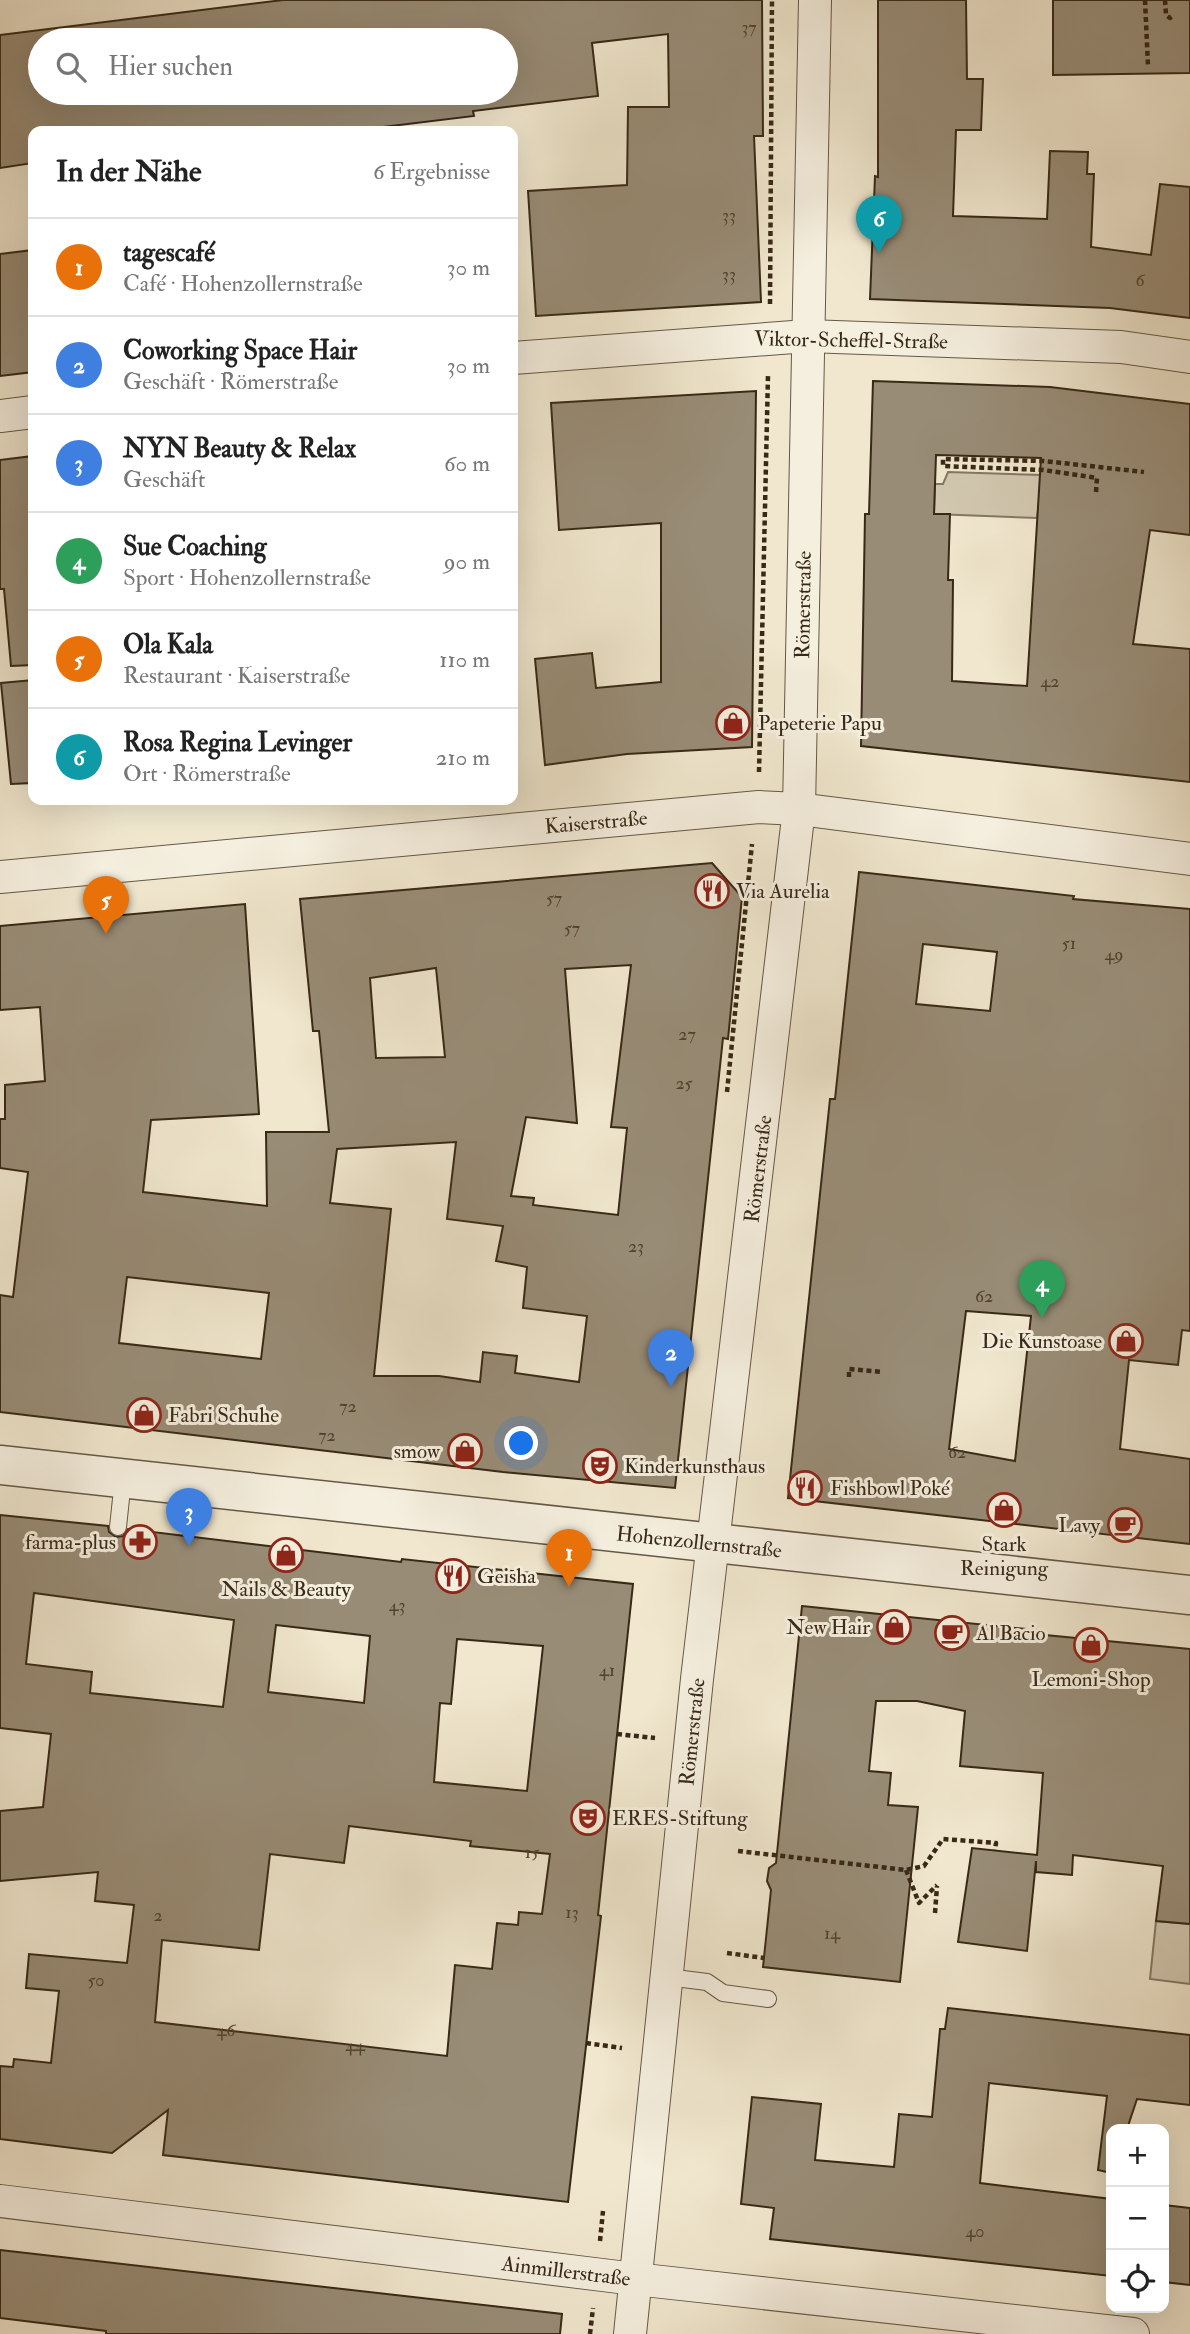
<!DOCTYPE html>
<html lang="de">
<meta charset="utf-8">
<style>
body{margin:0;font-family:"IM FELL Double Pica",serif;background:#f6f6f6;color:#222}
.controls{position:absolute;right:21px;bottom:21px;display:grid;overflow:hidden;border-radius:14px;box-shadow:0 7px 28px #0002}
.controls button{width:63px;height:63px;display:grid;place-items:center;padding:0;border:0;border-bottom:2px solid #e0e0e0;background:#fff;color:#222;font:35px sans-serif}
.you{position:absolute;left:522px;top:1444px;width:24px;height:24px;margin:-18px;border:5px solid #fff;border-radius:50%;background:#1a73e8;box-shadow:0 0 0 10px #1a73e833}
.badge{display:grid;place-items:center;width:46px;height:46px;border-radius:50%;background:#8f2418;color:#fff;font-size:23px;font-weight:700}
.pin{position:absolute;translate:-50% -58px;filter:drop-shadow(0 2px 4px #0008)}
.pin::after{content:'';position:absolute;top:37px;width:24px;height:21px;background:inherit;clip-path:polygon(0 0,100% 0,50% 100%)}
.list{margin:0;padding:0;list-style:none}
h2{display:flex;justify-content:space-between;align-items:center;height:91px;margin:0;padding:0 28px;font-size:30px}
h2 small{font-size:23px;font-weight:400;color:#767676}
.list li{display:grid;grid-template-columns:46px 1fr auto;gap:21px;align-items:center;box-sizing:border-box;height:98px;padding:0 28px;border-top:2px solid #e0e0e0}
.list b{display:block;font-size:26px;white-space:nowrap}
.list p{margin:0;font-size:23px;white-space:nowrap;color:#767676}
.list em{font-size:23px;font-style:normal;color:#767676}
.icon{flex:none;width:38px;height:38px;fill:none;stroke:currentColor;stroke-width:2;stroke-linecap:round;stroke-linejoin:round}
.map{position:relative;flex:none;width:1190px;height:2334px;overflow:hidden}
.search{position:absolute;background:#fff;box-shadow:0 7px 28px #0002;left:28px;top:28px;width:490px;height:77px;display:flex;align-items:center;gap:18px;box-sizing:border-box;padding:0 24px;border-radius:38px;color:#767676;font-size:26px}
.panel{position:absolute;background:#fff;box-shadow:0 7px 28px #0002;left:28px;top:126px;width:490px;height:679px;border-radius:14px}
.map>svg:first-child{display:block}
</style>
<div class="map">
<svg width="1190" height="2334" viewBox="0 0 1190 2334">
<rect width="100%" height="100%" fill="#f0e7ce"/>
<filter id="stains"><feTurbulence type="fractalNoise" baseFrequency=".00286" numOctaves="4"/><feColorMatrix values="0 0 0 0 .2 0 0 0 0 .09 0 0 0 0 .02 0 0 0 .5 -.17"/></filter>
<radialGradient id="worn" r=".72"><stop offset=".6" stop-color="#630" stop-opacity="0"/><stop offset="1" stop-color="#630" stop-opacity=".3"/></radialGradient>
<g fill="#d1c7af" stroke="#847863" stroke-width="2">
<polygon points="948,472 1043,475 1037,518 934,514 935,484 943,484"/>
<polygon points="1156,1921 1190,1924 1190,1984 1150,1979"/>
</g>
<g fill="#988c76" stroke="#382917" stroke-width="2" fill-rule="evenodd">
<path d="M283,0H762L763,136H754L761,302L536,316L528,191L627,185L628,107H669L668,34L592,43L598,96L473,111L474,116L350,131H33V163L0,168V35ZM40,40H506V93H40Z"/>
<polygon points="878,0 966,0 967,79 983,79 981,130 956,130 953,216 1047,219 1050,151 1088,152 1087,174 1094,174 1091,247 1151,255 1160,184 1190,187 1190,318 1110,308 870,299 875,176 878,177"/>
<polygon points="1053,0 1190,0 1190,73 1053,75"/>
<polygon points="33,250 33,372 0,376 0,254"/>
<path d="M873,381L1050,387L1190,404V535L1150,530L1133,644L1190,649V782L861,746L865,514H869ZM936,455L1041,458L1027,686L952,681L953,580H948L950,514H934Z"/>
<polygon points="756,391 752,747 627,754 545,765 535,659 592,653 596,688 661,682 661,523 559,530 551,403"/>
<polygon points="33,456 33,665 11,666 4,589 0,589 0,460"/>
<polygon points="33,680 33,783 11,784 1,683"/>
<path d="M712,863L742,897L728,1039L723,1038L675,1488L503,1472L0,1412V1295L13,1297L28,1172L0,1168V1119H5V1085L45,1081L40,1007L0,1010V926L245,904L259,1114L151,1120L143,1192L267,1206L266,1132H329L319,1031H313L300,899ZM631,965L611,1127L627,1128L618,1215L533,1205L534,1198L511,1196L526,1117L577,1123L565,969ZM436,968L445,1057L376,1058L370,978ZM456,1142L447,1219L503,1226L496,1261L527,1267L523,1308L587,1316L579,1382L515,1373L517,1356L483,1352L480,1382L439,1376H374L391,1209L330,1203L337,1149ZM127,1277L269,1293L261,1359L119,1343Z"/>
<path d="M859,872L1074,896L1073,899L1190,909V1331L1182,1330L1178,1365L1129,1360L1120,1449L1190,1459V1544L788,1498L830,1099H835ZM923,944L997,952L990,1011L916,1004ZM966,1311L1031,1316L1015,1461L949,1449Z"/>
<path d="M0,1515L108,1526L109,1532L116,1537L123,1536L128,1529L401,1562L402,1559L633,1584L598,1915L601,1916L568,2202L163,2155L168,2110L112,2153L0,2139V2066L13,2067L14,2059L51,2063L59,1991L26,1988L29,1954L127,1963L134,1905L95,1901L98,1872L0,1881V1811L43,1807L51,1734L0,1728ZM34,1593L234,1620L223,1707L90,1693L92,1672L26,1664ZM276,1625L370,1636L364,1703L268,1692ZM457,1639L543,1646L527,1791L434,1782L440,1703L451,1704ZM349,1826L471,1841L470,1846L550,1854L542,1914L519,1912L518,1925L497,1923L492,1969L455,1965L447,2056L155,2022L162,1940L259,1950L270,1854L344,1863Z"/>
<polygon points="802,1606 1036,1630 1035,1634 1190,1649 1190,1924 1156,1921 1163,1866 1073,1855 1072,1875 1036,1872 1036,1861 1027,1951 958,1942 972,1848 1037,1855 1043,1773 960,1766 965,1711 917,1701 876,1701 869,1771 891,1773 888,1805 918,1807 900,1982 763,1967 771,1890 767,1881 769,1868 776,1863"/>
<polygon points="948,2008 1190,2035 1190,2105 1137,2099 1127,2129 1111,2129 1111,2173 1098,2170 1107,2096 989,2083 980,2183 1111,2199 1111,2276 770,2239 774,2208 741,2204 752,2097 821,2104 815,2160 894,2167 899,2114 932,2117 940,2029 945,2029"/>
<polygon points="1164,2205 1190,2208 1190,2285 1164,2282"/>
<polygon points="0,2250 562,2314 560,2334 106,2334 106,2331 0,2318"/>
</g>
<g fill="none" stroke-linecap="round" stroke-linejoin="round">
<g stroke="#665845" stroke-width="18">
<g id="service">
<polyline points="118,1527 123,1480"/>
<polyline points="667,1977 707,1982 723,1993 768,1999"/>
</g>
</g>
<g stroke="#665845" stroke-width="34">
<g id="minor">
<polyline points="513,358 807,336 1121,347 1190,357"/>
<polyline points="0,416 33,412"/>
<polyline points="0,877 759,807 799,809 1190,859"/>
<polyline points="0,2201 635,2279 1133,2334"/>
<polyline points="630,2334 697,1679 799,809 815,0"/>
</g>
</g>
<g stroke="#665845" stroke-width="41">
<polyline id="tertiary" points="0,1465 1190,1595"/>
</g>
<g stroke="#382917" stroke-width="4.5" stroke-dasharray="5 3.5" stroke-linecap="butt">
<polyline points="1145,0 1148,66"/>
<polyline points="1165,0 1166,15 1170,18 1174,15"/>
<polyline points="770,304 772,0"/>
<polyline points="1096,492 1097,478 1043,470 943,466 943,459 1044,461 1144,472"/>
<polyline points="759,772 768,375"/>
<polyline points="727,1092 752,844"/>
<polyline points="849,1377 849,1369 882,1372"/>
<polyline points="617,1734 655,1738"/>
<polyline points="738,1851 906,1870 924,1866 943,1839 996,1843 995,1850"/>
<polyline points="906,1870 919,1903 937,1885"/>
<polyline points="935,1913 937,1886"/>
<polyline points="727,1953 764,1958"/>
<polyline points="586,2043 622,2048"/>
<polyline points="600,2241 603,2211"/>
<polyline points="590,2334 593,2308"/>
</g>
<use href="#service" stroke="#f5efdf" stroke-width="16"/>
<use href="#minor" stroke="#f5efdf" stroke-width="32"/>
<use href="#tertiary" stroke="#f5efdf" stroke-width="38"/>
</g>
<defs>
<g id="shop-ring" transform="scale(1.75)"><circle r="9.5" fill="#f5efdf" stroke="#8f2418" stroke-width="1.5"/><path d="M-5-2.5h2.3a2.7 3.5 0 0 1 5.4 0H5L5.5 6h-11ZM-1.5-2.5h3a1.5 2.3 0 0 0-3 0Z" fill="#8f2418"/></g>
<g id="restaurant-ring" transform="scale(1.75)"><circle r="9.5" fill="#f5efdf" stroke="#8f2418" stroke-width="1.5"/><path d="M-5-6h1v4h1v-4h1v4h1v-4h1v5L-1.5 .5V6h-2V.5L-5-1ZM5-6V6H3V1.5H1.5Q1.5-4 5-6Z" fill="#8f2418"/></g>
<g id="theatre-ring" transform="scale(1.75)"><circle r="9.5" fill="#f5efdf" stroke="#8f2418" stroke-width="1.5"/><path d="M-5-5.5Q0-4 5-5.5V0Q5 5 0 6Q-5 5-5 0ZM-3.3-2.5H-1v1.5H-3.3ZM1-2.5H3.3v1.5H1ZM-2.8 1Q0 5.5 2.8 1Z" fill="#8f2418"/></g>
<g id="cafe-ring" transform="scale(1.75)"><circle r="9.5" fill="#f5efdf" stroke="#8f2418" stroke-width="1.5"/><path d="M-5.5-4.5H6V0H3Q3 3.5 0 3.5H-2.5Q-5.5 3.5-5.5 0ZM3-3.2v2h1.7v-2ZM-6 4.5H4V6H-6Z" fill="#8f2418"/></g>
<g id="pharmacy-ring" transform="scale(1.75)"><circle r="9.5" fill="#f5efdf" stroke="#8f2418" stroke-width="1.5"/><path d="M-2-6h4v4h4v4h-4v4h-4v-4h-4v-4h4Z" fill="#8f2418"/></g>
</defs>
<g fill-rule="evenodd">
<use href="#shop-ring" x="733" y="723"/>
<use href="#restaurant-ring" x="712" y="891"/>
<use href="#shop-ring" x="1126" y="1341"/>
<use href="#shop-ring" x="144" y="1415"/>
<use href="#shop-ring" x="465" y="1451"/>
<use href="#theatre-ring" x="600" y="1466"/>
<use href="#restaurant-ring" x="805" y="1488"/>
<use href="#shop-ring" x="1004" y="1510"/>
<use href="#cafe-ring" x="1125" y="1525"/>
<use href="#pharmacy-ring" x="140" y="1542"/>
<use href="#shop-ring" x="286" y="1555"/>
<use href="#restaurant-ring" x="453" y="1576"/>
<use href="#shop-ring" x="894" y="1627"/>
<use href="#cafe-ring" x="952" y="1633"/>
<use href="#shop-ring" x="1091" y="1645"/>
<use href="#theatre-ring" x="588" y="1818"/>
</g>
<g text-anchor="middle" stroke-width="6" stroke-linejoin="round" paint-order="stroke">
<g font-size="18" fill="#50422f">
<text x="749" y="33">37</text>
<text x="729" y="221">33</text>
<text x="729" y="280">33</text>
<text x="1140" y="286">6</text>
<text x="1050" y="687">42</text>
<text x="554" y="904">57</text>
<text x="572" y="934">57</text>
<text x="1069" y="949">51</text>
<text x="1114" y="960">49</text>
<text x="687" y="1040">27</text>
<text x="684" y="1089">25</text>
<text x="636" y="1252">23</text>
<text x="984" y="1302">62</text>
<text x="348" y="1412">72</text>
<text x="327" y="1441">72</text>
<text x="957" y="1458">62</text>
<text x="397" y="1611">43</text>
<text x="607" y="1676">41</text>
<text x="532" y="1858">15</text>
<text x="572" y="1918">13</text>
<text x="158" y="1921">2</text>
<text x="832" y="1939">14</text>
<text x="96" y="1986">50</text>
<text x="226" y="2036">46</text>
<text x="355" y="2051">44</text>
<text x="975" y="2237">40</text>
</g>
<g font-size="21" fill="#382917" stroke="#f5efdf">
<text transform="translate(851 340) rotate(1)" y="7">Viktor-Scheffel-Straße</text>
<text transform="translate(803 605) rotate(-89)" y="7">Römerstraße</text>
<text transform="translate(596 822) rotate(-5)" y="7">Kaiserstraße</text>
<text transform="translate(758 1169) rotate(-83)" y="7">Römerstraße</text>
<text transform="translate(699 1542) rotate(6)" y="7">Hohenzollernstraße</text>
<text transform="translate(692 1732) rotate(-84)" y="7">Römerstraße</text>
<text transform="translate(566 2271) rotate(7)" y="7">Ainmillerstraße</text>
</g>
<g font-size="21" fill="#382917" stroke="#f5efdf" text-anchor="start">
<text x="758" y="730">Papeterie Papu</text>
<text x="736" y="898">Via Aurelia</text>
<text x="1102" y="1348" text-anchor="end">Die Kunstoase</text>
<text x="168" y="1422">Fabri Schuhe</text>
<text x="440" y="1458" text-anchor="end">smow</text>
<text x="624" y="1473">Kinderkunsthaus</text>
<text x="830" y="1495">Fishbowl Poké</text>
<text x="1100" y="1532" text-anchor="end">Lavy</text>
<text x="116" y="1549" text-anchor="end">farma-plus</text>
<text x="1004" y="1551" text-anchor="middle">Stark<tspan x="1004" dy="24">Reinigung</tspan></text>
<text x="477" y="1583">Geisha</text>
<text x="286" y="1596" text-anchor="middle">Nails &amp; Beauty</text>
<text x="870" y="1634" text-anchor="end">New Hair</text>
<text x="976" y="1640">Al Bacio</text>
<text x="1091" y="1686" text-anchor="middle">Lemoni-Shop</text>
<text x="612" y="1825">ERES-Stiftung</text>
</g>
</g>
<rect width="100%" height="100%" filter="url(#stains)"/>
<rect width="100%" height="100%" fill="url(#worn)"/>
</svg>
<div class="controls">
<button>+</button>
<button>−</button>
<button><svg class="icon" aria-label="locate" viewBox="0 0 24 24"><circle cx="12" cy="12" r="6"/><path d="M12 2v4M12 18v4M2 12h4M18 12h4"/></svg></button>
</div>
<div class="you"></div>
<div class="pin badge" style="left:569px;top:1587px;background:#e8710a">1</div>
<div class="pin badge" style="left:671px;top:1387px;background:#3f7fe0">2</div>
<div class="pin badge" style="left:189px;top:1546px;background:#3f7fe0">3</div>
<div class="pin badge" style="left:1042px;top:1318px;background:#2e9e5b">4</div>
<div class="pin badge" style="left:106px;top:934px;background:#e8710a">5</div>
<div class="pin badge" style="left:879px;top:253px;background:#0f9aa8">6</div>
<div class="search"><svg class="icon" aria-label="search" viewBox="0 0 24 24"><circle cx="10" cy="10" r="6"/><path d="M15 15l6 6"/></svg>Hier suchen</div>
<section class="panel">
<h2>In der Nähe<small>6 Ergebnisse</small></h2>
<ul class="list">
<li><span class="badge" style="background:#e8710a">1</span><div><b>tagescafé</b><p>Café · Hohenzollernstraße</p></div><em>30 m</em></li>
<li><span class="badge" style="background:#3f7fe0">2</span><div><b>Coworking Space Hair</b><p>Geschäft · Römerstraße</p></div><em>30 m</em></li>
<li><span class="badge" style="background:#3f7fe0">3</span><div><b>NYN Beauty &amp; Relax</b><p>Geschäft</p></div><em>60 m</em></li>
<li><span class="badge" style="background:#2e9e5b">4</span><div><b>Sue Coaching</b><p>Sport · Hohenzollernstraße</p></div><em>90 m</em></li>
<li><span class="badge" style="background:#e8710a">5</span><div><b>Ola Kala</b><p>Restaurant · Kaiserstraße</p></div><em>110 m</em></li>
<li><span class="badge" style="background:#0f9aa8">6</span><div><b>Rosa Regina Levinger</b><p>Ort · Römerstraße</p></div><em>210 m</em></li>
</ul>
</section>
</div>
